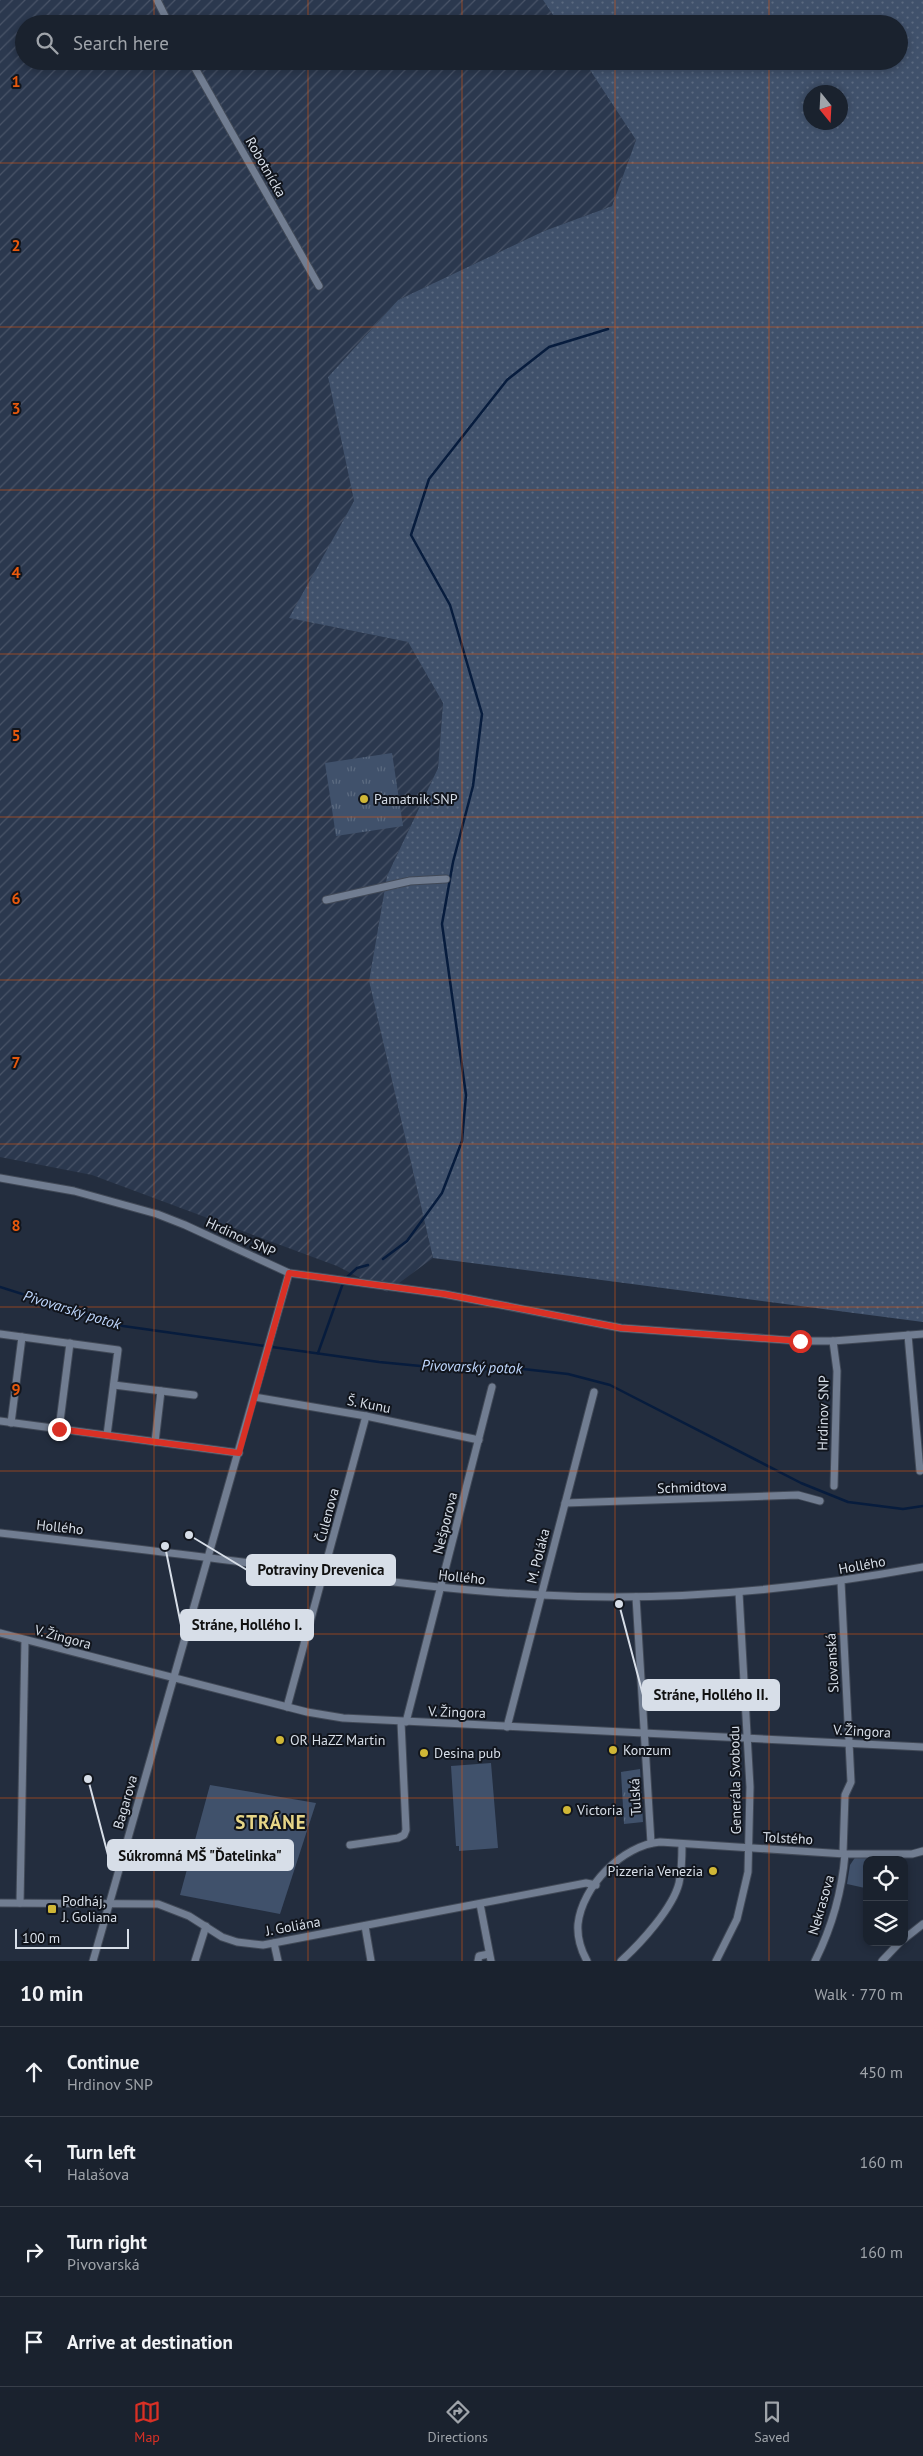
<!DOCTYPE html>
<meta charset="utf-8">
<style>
body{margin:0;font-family:"PT Sans",sans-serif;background:#232a36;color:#f1f3f6}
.controls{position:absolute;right:15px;bottom:15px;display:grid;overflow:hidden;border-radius:10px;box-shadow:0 2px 8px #0003}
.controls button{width:45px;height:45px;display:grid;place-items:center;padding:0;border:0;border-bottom:1px solid #383f4a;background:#1a222e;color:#f1f3f6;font:25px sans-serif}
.compass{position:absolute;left:803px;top:85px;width:45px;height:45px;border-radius:50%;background:#1a222e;box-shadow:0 2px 8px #0003;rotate:162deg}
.scale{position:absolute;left:15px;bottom:12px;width:114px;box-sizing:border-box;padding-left:5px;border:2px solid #d7dee8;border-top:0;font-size:14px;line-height:18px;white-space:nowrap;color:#d7dee8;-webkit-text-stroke:4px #11151d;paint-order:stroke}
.stop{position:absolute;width:15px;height:15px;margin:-11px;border:4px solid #d93025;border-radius:50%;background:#fff}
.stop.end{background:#d93025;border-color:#fff;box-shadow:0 1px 5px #0008}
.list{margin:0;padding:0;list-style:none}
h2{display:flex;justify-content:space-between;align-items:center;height:65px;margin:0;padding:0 20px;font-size:21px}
h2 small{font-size:16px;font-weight:400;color:#9fa4aa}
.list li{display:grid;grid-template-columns:32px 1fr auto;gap:15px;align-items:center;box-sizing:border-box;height:90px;padding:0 20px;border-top:1px solid #383f4a}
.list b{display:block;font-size:19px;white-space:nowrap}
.list p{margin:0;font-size:16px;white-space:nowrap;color:#9fa4aa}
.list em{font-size:16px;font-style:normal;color:#9fa4aa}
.icon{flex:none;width:28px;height:28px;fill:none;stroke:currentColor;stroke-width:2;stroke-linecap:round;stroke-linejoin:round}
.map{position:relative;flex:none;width:923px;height:1961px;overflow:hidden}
.search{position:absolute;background:#1a222e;box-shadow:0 2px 8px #0003;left:15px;right:15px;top:15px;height:55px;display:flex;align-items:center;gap:12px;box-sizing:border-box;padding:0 18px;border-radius:28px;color:#9fa4aa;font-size:19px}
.sheet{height:425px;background:#1a222e}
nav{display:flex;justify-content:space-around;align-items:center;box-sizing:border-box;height:70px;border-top:1px solid #383f4a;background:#1a222e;font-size:14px;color:#9fa4aa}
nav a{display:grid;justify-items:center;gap:2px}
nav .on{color:#d93025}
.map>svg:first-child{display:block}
</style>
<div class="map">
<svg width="923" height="1961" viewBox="0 0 923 1961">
<defs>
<pattern id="industrial-furrows" width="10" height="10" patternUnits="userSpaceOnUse" patternTransform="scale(1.25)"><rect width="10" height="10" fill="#2b384e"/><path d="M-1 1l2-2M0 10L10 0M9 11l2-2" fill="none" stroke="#495468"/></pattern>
<pattern id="grass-dots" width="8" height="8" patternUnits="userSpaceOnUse" patternTransform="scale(1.25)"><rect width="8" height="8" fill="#40516b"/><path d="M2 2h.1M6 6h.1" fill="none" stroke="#5b6a80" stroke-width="1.8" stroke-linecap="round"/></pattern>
<pattern id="park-tufts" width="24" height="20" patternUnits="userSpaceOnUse" patternTransform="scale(1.25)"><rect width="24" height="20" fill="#40516b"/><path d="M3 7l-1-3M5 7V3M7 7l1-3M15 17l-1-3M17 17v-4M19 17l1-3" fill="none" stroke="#5b6a80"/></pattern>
</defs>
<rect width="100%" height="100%" fill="#232d3e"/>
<polygon fill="url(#industrial-furrows)" points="0,0 543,0 559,24 24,24 24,61 584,61 636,140 612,206 544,231 398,300 328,377 354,501 290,618 408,642 443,703 438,768 387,876 369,981 433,1258 387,1292 337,1266 92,1175 0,1157"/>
<path fill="url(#grass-dots)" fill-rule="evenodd" d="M543,0H923V1322L433,1258L369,981L387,876L438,768L443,703L408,642L289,618L354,501L328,377L398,300L544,231L612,206L636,140L584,61H899V24H559ZM810,92H840V122H810Z"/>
<g fill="url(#park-tufts)">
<polygon points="392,753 403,826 336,836 325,763"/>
<polygon points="640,1769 643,1822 624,1824 621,1772"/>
</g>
<g fill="#40516b">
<polygon points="491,1763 498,1848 459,1851 459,1846 456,1846 451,1766"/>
<polygon points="210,1785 316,1803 280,1914 180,1895"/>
<polygon points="856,1856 890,1857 904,1860 867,1860 865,1888 847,1884 850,1865"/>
</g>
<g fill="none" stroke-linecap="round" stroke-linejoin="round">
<g stroke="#071c3d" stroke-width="2.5">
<polyline points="383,1259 407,1241 442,1193 462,1141 466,1095 442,924 453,862 473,786 482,714 450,605 411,535 429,479 507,380 549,347 608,329"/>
<polyline points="346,1278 357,1268 368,1265"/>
<polyline points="0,1287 123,1326 379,1362 462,1370 514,1368 568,1374 610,1385 801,1483 848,1502 903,1509 923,1506"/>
<polyline points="318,1353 343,1283"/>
</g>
<g stroke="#414957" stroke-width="9">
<g id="street">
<polyline points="157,0 169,24"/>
<polyline points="191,61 319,286"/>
<polyline points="326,900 410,881 446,879"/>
<polyline points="0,1178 74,1191 157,1214 185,1225 289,1273 444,1294 621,1328 800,1341 833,1341 923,1334"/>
<polyline points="0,1334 118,1350 107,1435"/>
<polyline points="908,1335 920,1471"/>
<polyline points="833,1341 837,1371 834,1486"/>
<polyline points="114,1385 194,1395"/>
<polyline points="254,1397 366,1416 479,1440"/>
<polyline points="0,1421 239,1453"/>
<polyline points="11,1423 22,1337"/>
<polyline points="59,1429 70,1343"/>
<polyline points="155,1442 161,1391"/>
<polyline points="565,1503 798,1495 820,1501"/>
<path d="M0,1533C88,1543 176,1553 264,1565C356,1577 449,1591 542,1595C670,1602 797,1590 923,1567"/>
<polyline points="841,1582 851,1782 845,1795 843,1853"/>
<polyline points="636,1597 651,1843"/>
<polyline points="0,1633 307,1712 343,1718 923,1747"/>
<polyline points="287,1707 366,1416"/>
<polyline points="406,1722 492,1387"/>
<polyline points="507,1727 594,1392"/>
<polyline points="350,1845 398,1838 404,1835 406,1830 401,1722"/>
<polyline points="0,1903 158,1904 189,1916 222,1937 237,1942 263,1945 586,1883 596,1885"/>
<polyline points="20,1903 25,1640"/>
<polyline points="480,1904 491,1961"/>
<polyline points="365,1926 371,1961"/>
<polyline points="904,1939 923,1924"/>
<polyline points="274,1943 278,1961"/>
<polyline points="93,1961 289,1273"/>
<polyline points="195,1961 206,1926"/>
<polyline points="478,1961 479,1956 489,1954"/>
<path d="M587,1961C581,1950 577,1937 578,1924C582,1886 623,1845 660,1842L845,1854H912L923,1851"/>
<path d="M621,1961C640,1944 673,1908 679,1883C682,1870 682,1857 682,1844"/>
<polyline points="716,1961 737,1919 748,1872 750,1787 739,1593"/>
<path d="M815,1961C832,1927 842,1891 845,1854"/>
<polyline points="882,1961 900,1942"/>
</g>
</g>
<use href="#street" stroke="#717d91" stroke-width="7"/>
</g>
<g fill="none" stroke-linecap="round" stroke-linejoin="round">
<polyline stroke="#d93025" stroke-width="6" points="59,1429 239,1453 289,1273 444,1294 621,1328 800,1341"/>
</g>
<path fill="none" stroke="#e8590c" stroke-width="1" stroke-opacity="0.55" d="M154,0V24M308,0V24M462,0V24M615,0V24M769,0V24M154,61V1961M308,61V1961M462,61V1961M615,61V1961M769,61V1961M0,163H923M0,327H923M0,490H923M0,654H923M0,817H923M0,980H923M0,1144H923M0,1307H923M0,1471H923M0,1634H923M0,1798H923"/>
<g fill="#d0b736" stroke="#11151d" stroke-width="2">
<circle cx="364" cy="799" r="5"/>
<circle cx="280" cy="1740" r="5"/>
<circle cx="613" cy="1750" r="5"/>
<circle cx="424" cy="1753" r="5"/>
<circle cx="567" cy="1810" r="5"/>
<circle cx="713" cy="1871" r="5"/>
<rect x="47" y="1904" width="10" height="10" rx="2.5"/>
</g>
<g text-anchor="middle" stroke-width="4" stroke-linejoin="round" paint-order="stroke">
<g font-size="14" fill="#d7dee8" stroke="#11151d">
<text transform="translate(266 167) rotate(60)" y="5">Robotnícka</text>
<text transform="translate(241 1237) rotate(25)" y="5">Hrdinov SNP</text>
<text transform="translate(369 1404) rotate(11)" y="5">Š. Kunu</text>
<text transform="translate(823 1413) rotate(-89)" y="5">Hrdinov SNP</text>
<text transform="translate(692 1487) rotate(-2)" y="5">Schmidtova</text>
<text transform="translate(327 1515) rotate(-75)" y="5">Čulenova</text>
<text transform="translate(445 1523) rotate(-76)" y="5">Nešporova</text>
<text transform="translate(60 1527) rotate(6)" y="5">Hollého</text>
<text transform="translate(538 1556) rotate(-76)" y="5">M. Poláka</text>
<text transform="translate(862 1565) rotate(-10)" y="5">Hollého</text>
<text transform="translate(462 1577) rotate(6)" y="5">Hollého</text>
<text transform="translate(63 1637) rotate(15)" y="5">V. Žingora</text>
<text transform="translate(832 1663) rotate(-93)" y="5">Slovanská</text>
<text transform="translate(457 1712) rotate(2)" y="5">V. Žingora</text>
<text transform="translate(862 1731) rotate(3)" y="5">V. Žingora</text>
<text transform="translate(735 1780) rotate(-91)" y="5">Generála Svobodu</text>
<text transform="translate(635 1797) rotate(-93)" y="5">Tulská</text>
<text transform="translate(125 1802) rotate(-74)" y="5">Bagarova</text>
<text transform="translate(788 1838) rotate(3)" y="5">Tolstého</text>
<text transform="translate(821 1905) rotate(-74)" y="5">Nekrasova</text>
<text transform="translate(293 1926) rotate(-10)" y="5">J. Goliána</text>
</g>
<g font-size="14" fill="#d7dee8" stroke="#11151d" text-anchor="start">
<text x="374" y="804">Pamatnik SNP</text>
<text x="290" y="1745">OR HaZZ Martin</text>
<text x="623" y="1755">Konzum</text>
<text x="434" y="1758">Desina pub</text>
<text x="577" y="1815">Victoria</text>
<text x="703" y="1876" text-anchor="end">Pizzeria Venezia</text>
<text x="62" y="1906">Podháj,<tspan x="62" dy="16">J. Goliana</tspan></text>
</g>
<g font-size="15" font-style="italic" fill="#bfd7fd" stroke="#11151d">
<text transform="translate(72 1310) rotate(17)" y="5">Pivovarský potok</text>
<text transform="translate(472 1367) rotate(2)" y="5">Pivovarský potok</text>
</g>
<g font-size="19" font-weight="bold" letter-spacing="1" fill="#e6d587" stroke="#11151d">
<text x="271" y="1829">STRÁNE</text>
</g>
</g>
<g font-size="16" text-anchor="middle" font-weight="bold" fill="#e8590c" stroke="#11151d" stroke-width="4" stroke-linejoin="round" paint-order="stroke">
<text x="16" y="87">1</text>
<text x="16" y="251">2</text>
<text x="16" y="414">3</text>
<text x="16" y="578">4</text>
<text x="16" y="741">5</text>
<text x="16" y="904">6</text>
<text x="16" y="1068">7</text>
<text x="16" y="1231">8</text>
<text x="16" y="1395">9</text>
</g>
<path fill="none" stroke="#d7dee8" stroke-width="2" d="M189 1535L247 1570M165 1546L181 1625M619 1604L643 1695M88 1779L108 1855"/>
<g fill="#d7dee8" stroke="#11151d" stroke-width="2">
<circle cx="189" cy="1535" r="5"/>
<circle cx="165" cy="1546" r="5"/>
<circle cx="619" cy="1604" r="5"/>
<circle cx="88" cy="1779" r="5"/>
</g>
<g fill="#d7dee8" stroke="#d7dee8" stroke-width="2">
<rect x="247" y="1555" width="148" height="30" rx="5"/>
<rect x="181" y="1610" width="132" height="30" rx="5"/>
<rect x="643" y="1680" width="136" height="30" rx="5"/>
<rect x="108" y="1840" width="185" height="30" rx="5"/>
</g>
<g font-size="15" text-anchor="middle" font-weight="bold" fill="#111">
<text x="321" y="1575">Potraviny Drevenica</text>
<text x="247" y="1630">Stráne, Hollého I.</text>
<text x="711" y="1700">Stráne, Hollého II.</text>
<text x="200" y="1861">Súkromná MŠ "Ďatelinka"</text>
</g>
</svg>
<div class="controls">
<button><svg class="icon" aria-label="locate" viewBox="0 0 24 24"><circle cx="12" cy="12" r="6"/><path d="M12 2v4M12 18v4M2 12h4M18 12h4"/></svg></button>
<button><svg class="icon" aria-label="layers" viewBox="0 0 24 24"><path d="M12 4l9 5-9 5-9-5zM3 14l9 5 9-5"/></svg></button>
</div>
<svg class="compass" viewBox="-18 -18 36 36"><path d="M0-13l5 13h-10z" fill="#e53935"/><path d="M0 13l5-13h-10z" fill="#9fa4aa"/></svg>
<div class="scale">100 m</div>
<div class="stop" style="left:800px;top:1341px"></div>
<div class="stop end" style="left:59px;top:1429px"></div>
<div class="search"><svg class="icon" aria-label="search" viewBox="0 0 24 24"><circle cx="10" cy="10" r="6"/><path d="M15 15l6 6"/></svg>Search here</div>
</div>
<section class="sheet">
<h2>10 min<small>Walk · 770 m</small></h2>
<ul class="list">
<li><svg class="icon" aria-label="ahead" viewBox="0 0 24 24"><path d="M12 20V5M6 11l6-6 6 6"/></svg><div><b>Continue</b><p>Hrdinov SNP</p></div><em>450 m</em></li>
<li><svg class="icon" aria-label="left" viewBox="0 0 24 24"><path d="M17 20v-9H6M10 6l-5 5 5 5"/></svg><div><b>Turn left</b><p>Halašova</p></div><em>160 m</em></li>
<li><svg class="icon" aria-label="right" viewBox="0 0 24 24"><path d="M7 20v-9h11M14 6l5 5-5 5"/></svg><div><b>Turn right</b><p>Pivovarská</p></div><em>160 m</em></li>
<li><svg class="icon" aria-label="arrive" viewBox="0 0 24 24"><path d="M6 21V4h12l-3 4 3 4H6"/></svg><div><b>Arrive at destination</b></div></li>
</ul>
</section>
<nav>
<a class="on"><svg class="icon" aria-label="map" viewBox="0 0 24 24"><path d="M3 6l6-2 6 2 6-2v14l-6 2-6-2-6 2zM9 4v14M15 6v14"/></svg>Map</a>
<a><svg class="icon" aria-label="directions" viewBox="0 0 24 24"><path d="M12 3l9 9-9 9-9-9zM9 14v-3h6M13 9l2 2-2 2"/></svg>Directions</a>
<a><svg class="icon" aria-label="saved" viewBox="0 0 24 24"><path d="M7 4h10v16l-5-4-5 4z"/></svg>Saved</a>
</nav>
